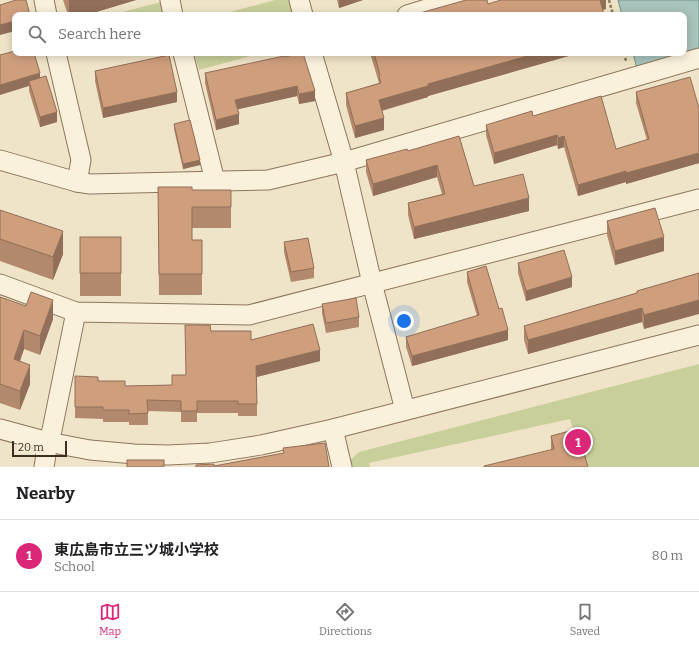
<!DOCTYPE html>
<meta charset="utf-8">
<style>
body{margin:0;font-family:Bitter,"Noto Sans JP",serif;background:#f2f2f2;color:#202124}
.scale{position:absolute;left:12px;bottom:10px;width:55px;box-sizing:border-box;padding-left:4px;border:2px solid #3d2e20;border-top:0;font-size:11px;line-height:14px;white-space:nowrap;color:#3d2e20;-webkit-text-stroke:3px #f7eed8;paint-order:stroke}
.you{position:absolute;left:404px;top:321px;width:14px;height:14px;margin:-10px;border:3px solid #fff;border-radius:50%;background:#1a73e8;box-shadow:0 0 0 6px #1a73e833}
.badge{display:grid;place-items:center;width:26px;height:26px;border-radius:50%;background:#db2777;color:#fff;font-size:13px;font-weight:700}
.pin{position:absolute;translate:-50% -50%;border:2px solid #fff;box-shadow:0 1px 4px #0006}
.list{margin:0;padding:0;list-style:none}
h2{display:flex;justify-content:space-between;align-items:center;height:52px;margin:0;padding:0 16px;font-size:17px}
h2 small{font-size:13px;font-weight:400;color:#757577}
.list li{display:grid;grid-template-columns:26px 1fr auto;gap:12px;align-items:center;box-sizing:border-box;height:72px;padding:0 16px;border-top:1px solid #e0e0e0}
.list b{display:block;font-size:15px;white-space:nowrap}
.list p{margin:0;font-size:13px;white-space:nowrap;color:#757577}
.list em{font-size:13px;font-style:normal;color:#757577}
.icon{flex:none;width:22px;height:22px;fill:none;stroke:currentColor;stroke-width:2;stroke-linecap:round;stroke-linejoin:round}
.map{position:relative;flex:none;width:699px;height:467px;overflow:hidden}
.search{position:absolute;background:#fff;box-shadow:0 2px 10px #0003;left:12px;right:12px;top:12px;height:44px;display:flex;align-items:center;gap:10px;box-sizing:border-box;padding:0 14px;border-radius:8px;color:#757577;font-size:15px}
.sheet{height:124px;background:#fff}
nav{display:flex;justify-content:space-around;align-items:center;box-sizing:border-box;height:56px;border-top:1px solid #e0e0e0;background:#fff;font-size:11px;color:#757577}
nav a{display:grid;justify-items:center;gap:2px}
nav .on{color:#db2777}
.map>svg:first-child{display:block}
</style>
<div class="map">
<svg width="699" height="467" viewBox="0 0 699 467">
<rect width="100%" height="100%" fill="#f0e4c8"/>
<g fill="#c9cf9b">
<polygon points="275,0 294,0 297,15 219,15"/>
<polygon points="164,1 167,15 112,15"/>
<polygon points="194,53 262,53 199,70"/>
<polygon points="699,364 699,467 584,467 570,419 369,463 370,467 350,467 349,461 359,452"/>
</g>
<polygon fill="#a9c4bc" stroke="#6f938a" points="618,0 699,0 699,50 637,69 633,53 684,53 684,15 622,15"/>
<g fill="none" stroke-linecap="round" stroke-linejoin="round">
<g stroke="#8d765c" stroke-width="21">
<g id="minor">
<polyline points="44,0 47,15"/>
<polyline points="170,0 173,15"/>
<polyline points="299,0 303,15"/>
<polyline points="407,15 456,0"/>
<polyline points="56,53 81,160 77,182"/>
<polyline points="183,53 215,181"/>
<polyline points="312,53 344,162 372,283 405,410"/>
<polyline points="0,160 77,182 90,184 268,180 344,162 699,58"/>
<polyline points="0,284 76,312 249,315 699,199"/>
<polyline points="0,429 48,442 90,450 134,454 168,455 210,453 261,445 333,429 699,335"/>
<polyline points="333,429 342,467"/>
<polyline points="44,467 48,442 52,430 76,312"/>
</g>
</g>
<g stroke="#8d765c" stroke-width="2.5" stroke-dasharray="3 2" stroke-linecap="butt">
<polyline points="609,0 613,15"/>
<polyline points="624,53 626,61"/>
</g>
<use href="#minor" stroke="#faf1dc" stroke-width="19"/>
</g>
<g fill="#b2896c">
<polygon points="63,0 136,0 86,15 68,15"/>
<polygon points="337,0 363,0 339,8"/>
<polygon points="370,53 579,53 428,96 428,97 382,111 384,130 355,138 346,105 346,93 379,83"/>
<polygon points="0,55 40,78 57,122 40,127 29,91 29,86"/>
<polygon points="285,57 315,101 299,104 297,96 238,109 239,124 216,130 205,83 205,73"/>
<polygon points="95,71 177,102 103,118 95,81"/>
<polygon points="636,92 699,108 699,163 626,184 626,182 578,196 564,147 558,149 557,145 494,164 486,135 486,125 533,116 616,149 647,140 636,103"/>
<polygon points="174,124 200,165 183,169 174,129"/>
<polygon points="459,136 474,186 529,211 414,239 408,215 408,203 442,194 437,177 373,196 366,172 366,160 408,151"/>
<polygon points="158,187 192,190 231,190 231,228 192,228 192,240 202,240 202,295 159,295"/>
<polygon points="0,210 63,254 53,280 0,261"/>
<polygon points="607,221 664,251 615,265 607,235"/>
<rect x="80" y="237" width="41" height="59"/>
<polygon points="284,242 314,268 314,278 291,282 284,252"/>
<polygon points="518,263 572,287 526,301 518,273"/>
<polygon points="467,272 499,309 508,340 412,366 406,347 406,337 477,316 467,282"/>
<polygon points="699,273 644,329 642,322 528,354 524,340 524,326 637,293 637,291"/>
<polygon points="0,297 53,319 40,355 24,349 20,361 30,384 20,410 0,403"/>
<polygon points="322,304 359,317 359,327 326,333 322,313"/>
<polygon points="211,331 251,340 320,361 257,377 257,416 238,416 238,413 197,413 197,422 181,422 181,412 148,411 148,425 129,425 129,422 103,422 103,419 75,418 75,376 125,386 172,385 186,375"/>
<polygon points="551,436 588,467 551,449"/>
</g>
<g fill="#916f58">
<polygon points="69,0 136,0 86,15 69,15"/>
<polygon points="339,0 363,0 339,8"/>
<polygon points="600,0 606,0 606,9 600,11"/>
<polygon points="15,21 15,31 0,35 0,25"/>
<polygon points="538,53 579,53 428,96 428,97 379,111 379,100 428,84"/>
<polygon points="40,73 40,83 29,81 29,86 0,95 0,85"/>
<polygon points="297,86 297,96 235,110 235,100"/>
<polygon points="315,91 315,101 299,104 299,94"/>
<polygon points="177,92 177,102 103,118 103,108"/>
<polygon points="57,112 57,122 40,127 40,117"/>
<polygon points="239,114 239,124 216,130 216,120"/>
<polygon points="384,118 384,130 355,138 355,126"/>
<polygon points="557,135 557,145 494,164 494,153"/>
<polygon points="564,136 564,147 558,149 558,138"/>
<polygon points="699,153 699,163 626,184 626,173"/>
<polygon points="200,160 200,165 183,169 183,164"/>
<polygon points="437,165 437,177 373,196 373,184"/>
<polygon points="626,171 626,182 578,196 578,185"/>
<polygon points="529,198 529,211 414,239 414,227"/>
<polygon points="63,231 63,254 53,280 53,257"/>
<polygon points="664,237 664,251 615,265 615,251"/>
<polygon points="572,277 572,287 526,301 526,291"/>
<polygon points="53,300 53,319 40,355 40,336"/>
<polygon points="699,300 699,314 644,329 644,315"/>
<polygon points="642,308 642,322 528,354 528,340"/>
<polygon points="24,330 24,349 14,378 14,359"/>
<polygon points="508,330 508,340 412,366 412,356"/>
<polygon points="320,350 320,361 256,377 256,366"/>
<polygon points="30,365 30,384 20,410 20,391"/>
</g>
<g fill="#cf9f7d" stroke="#916f58">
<polygon points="16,0 26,0 30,15 15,15 15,21 0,25 0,5"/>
<polygon points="466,0 487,0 488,4 501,0 600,0 604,15 413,15"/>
<polygon points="15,51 15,53 34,53 40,73 0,85 0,55"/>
<polygon points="302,53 303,53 315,91 299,94 297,86 235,100 239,114 216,120 205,73 284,56 285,57"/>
<polygon points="374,53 538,53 428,84 428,86 379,100 384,118 355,126 346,93 381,83 379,76 380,75"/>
<polygon points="169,55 177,92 103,108 95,71"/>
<polygon points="46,76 57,112 40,117 29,81"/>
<polygon points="690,77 699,108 699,153 626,173 626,171 578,185 564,136 558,138 557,135 494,153 486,125 532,111 533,116 601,96 616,149 649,139 636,92"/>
<polygon points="190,120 200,160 183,164 174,124"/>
<polygon points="459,136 474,186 523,174 529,198 414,227 408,203 445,194 437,165 373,184 366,160 407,149 408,151"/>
<polygon points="158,187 192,187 192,190 231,190 231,207 192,207 192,240 202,240 202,274 159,274"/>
<polygon points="655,208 664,237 615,251 607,221"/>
<polygon points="0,210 63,231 53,257 0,239"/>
<rect x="80" y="237" width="41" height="36"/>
<polygon points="308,238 314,268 291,272 284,242"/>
<polygon points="564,250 572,277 526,291 518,263"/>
<polygon points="486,266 499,309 502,308 508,330 412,356 406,337 479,315 467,272"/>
<polygon points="699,273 699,300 644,315 642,308 528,340 524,326 637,293 637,291"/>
<polygon points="31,292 53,300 40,336 24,330 14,359 30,365 20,391 0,384 0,297 26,306"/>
<polygon points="356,298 359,317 326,323 322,304"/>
<polygon points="313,324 320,350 256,366 257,404 238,404 238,401 197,401 197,411 181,411 181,401 147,400 148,413 129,414 129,410 103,410 103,407 75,407 75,376 98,377 98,381 125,381 125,386 172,385 172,375 186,375 185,325 210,325 211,331 251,331 251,340"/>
<polygon points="577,429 588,467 484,467 484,466 554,449 551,436"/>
<polygon points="325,443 329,467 196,467 196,465 214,464 214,466 284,453 283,448"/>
<rect x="127" y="460" width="37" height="7"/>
</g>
</svg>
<div class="scale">20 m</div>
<div class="you"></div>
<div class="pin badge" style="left:578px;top:442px">1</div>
<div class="search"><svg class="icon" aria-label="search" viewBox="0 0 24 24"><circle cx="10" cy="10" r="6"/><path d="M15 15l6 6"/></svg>Search here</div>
</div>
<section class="sheet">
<h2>Nearby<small></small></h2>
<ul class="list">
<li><span class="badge">1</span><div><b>東広島市立三ツ城小学校</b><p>School</p></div><em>80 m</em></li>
</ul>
</section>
<nav>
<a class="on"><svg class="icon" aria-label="map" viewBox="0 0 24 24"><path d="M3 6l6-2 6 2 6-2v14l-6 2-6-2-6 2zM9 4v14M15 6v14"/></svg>Map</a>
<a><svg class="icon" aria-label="directions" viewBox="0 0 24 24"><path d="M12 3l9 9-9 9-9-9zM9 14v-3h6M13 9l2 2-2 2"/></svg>Directions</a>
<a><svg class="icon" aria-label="saved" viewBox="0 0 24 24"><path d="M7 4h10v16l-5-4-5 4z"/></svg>Saved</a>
</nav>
